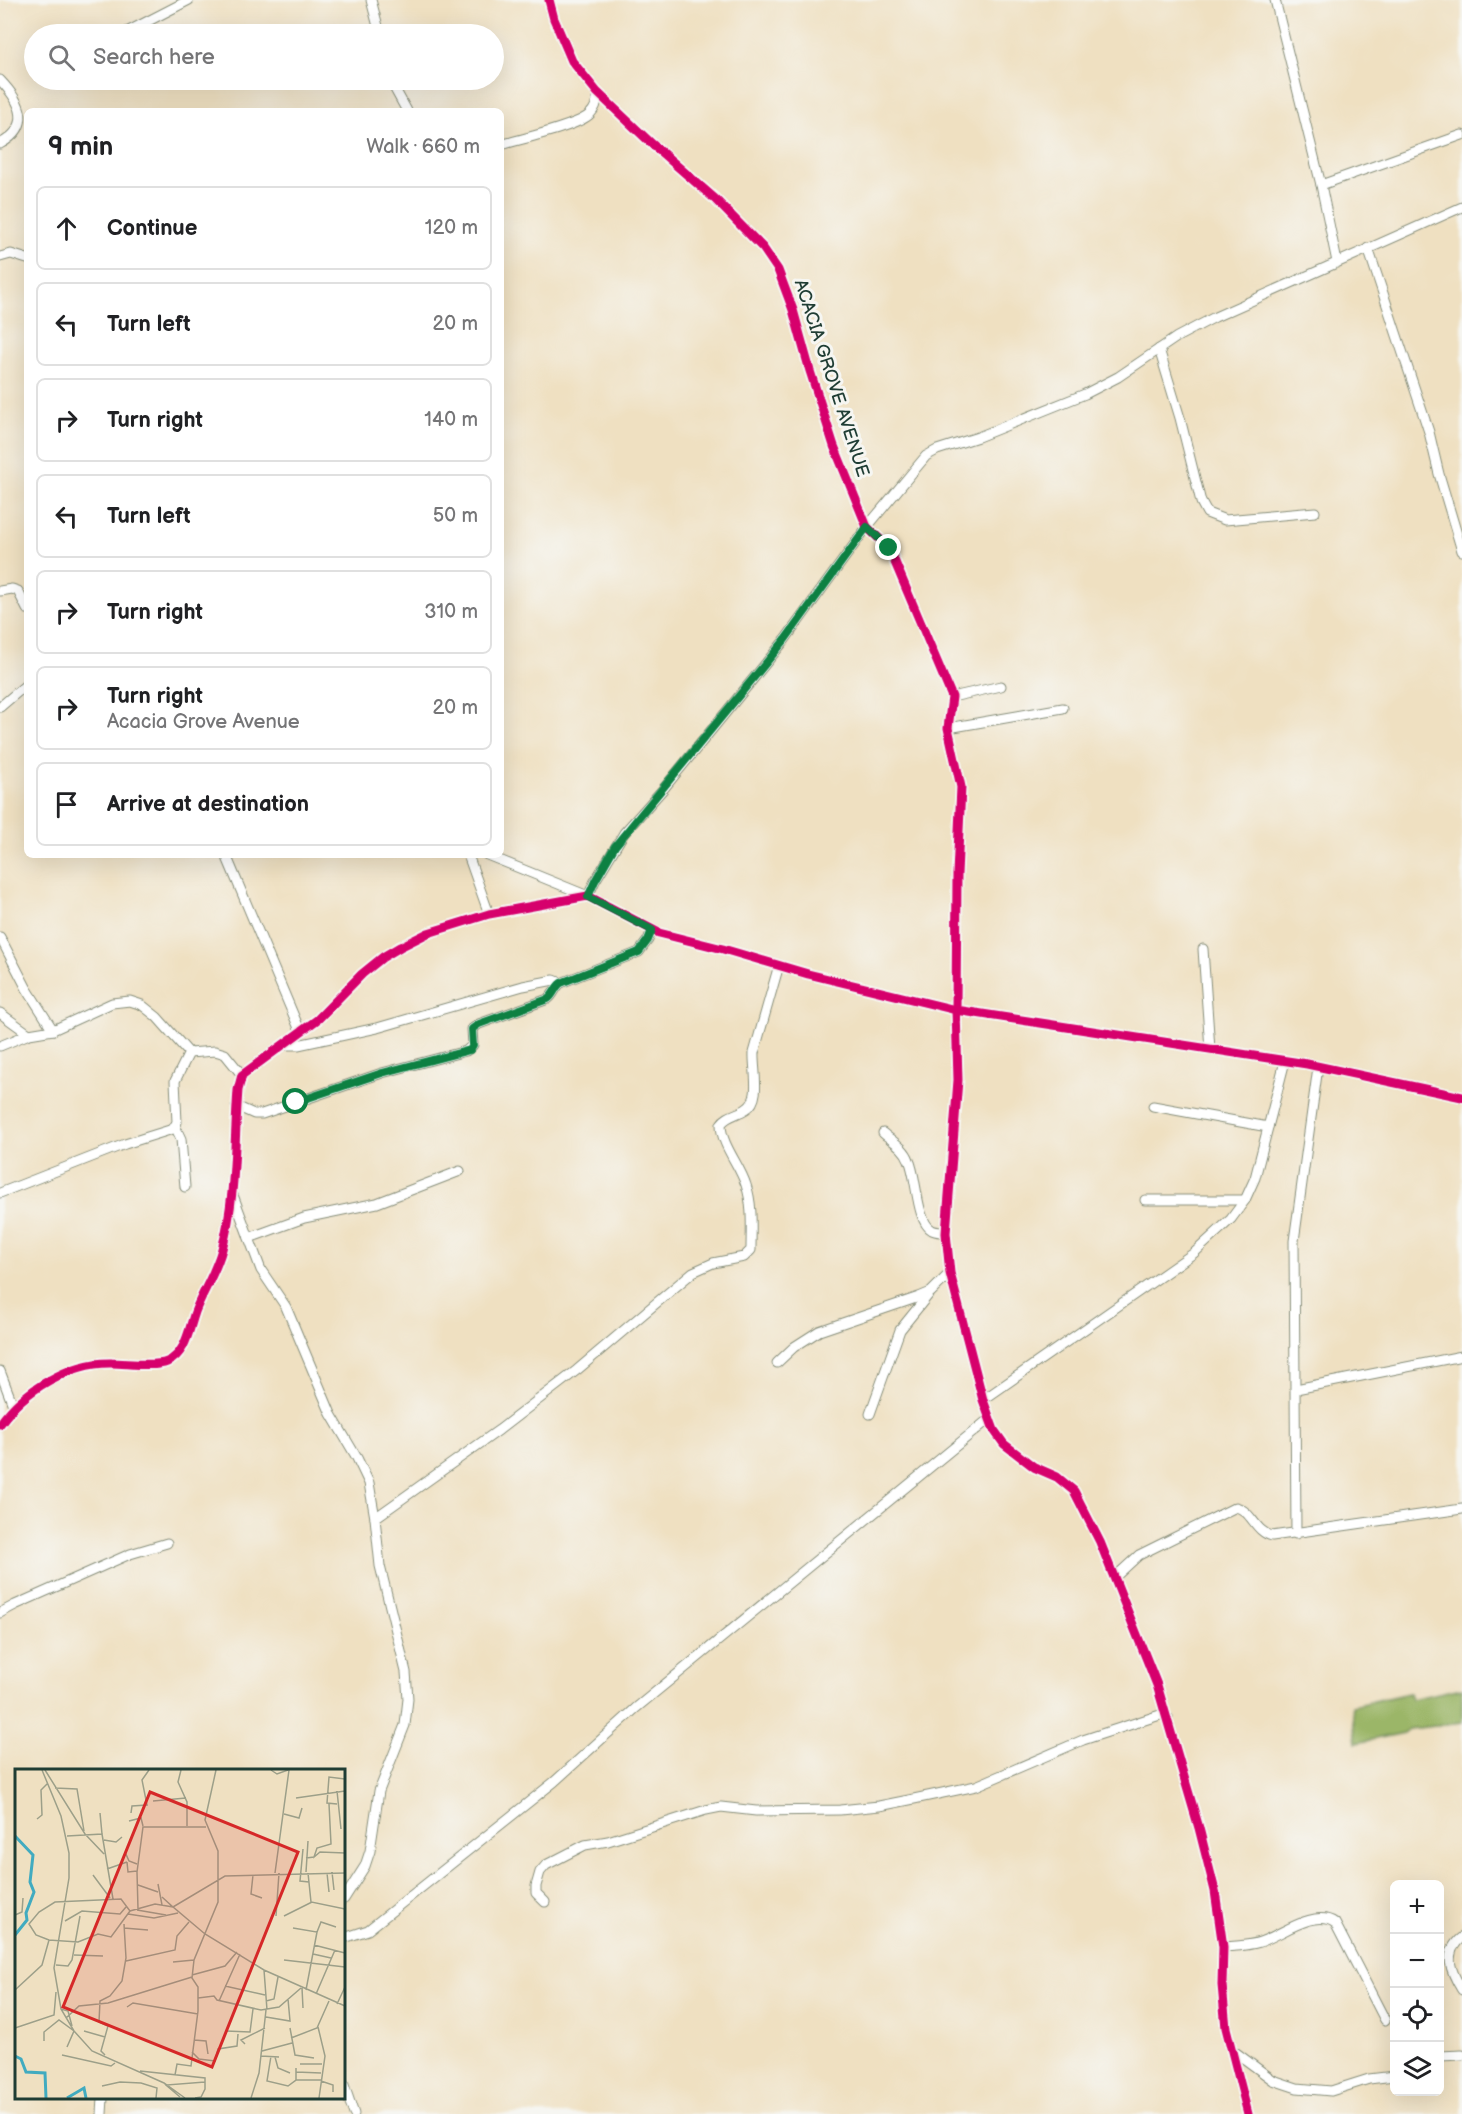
<!DOCTYPE html>
<meta charset="utf-8">
<style>
body{margin:0;font-family:"Balsamiq Sans",sans-serif;background:#f6f6f6;color:#202124}
.controls{position:absolute;right:18px;bottom:18px;display:grid;overflow:hidden;border-radius:9px;box-shadow:0 6px 24px #0002}
.controls button{width:54px;height:54px;display:grid;place-items:center;padding:0;border:0;border-bottom:2px solid #e0e0e0;background:#fff;color:#202124;font:30px sans-serif}
.stop{position:absolute;width:18px;height:18px;margin:-14px;border:4px solid #0b8043;border-radius:50%;background:#fff}
.stop.end{background:#0b8043;border-color:#fff;box-shadow:0 2px 6px #0008}
.list{margin:0;padding:0;list-style:none}
h2{display:flex;justify-content:space-between;align-items:center;height:78px;margin:0;padding:0 24px;font-size:26px}
h2 small{font-size:20px;font-weight:400;color:#757577}
.list li{display:grid;grid-template-columns:39px 1fr auto;gap:18px;align-items:center;box-sizing:border-box;height:84px;margin:0 12px 12px;padding:0 12px;border:2px solid #e0e0e0;border-radius:9px}
.list b{display:block;font-size:22px;white-space:nowrap}
.list p{margin:0;font-size:20px;white-space:nowrap;color:#757577}
.list em{font-size:20px;font-style:normal;color:#757577}
.icon{flex:none;width:33px;height:33px;fill:none;stroke:currentColor;stroke-width:2;stroke-linecap:round;stroke-linejoin:round}
.map{position:relative;flex:none;width:1462px;height:2114px;overflow:hidden}
.search{position:absolute;background:#fff;box-shadow:0 6px 24px #0002;left:24px;top:24px;width:480px;height:66px;display:flex;align-items:center;gap:15px;box-sizing:border-box;padding:0 21px;border-radius:33px;color:#757577;font-size:22px}
.panel{position:absolute;background:#fff;box-shadow:0 6px 24px #0002;left:24px;top:108px;width:480px;height:750px;border-radius:9px}
.map>svg:first-child{display:block}
</style>
<div class="map">
<svg width="1462" height="2114" viewBox="0 0 1462 2114">
<rect width="100%" height="100%" fill="#f6f6f2"/>
<filter id="ink" filterUnits="userSpaceOnUse"><feTurbulence type="fractalNoise" baseFrequency=".0167" numOctaves="2"/><feDisplacementMap in="SourceGraphic" scale="12" xChannelSelector="R" yChannelSelector="G"/><feConvolveMatrix kernelMatrix="1 2 1 2 8 2 1 2 1" color-interpolation-filters="sRGB"/></filter>
<filter id="wash" filterUnits="userSpaceOnUse"><feTurbulence type="fractalNoise" baseFrequency=".008" numOctaves="4" result="noise"/><feDisplacementMap in="SourceGraphic" scale="24" xChannelSelector="R" yChannelSelector="G"/><feGaussianBlur stdDeviation="1.35" result="paint"/><feColorMatrix in="noise" values="0 0 0 0 0 0 0 0 0 0 0 0 0 0 0 0 0 1.4 0 .05"/><feComposite in="paint" operator="in"/></filter>
<g filter="url(#wash)">
<rect width="100%" height="100%" fill="#efe0c1"/>
<polygon fill="#9bb668" stroke="#5d7a4e" stroke-width="1.5" points="1462,1688 1462,1723 1409,1729 1404,1733 1356,1743 1352,1706 1409,1693 1411,1699"/>
</g>
<g filter="url(#ink)">
<g fill="none" stroke-linecap="round" stroke-linejoin="round">
<g stroke="#878e7a" stroke-width="11">
<g id="street">
<polyline points="371,0 380,34"/>
<polyline points="549,0 554,19 572,61 597,92 652,144 715,199 763,248 778,270 793,310 810,371 834,446 867,527 889,548 952,697 948,728 961,787 957,874 956,1010 958,1080 946,1233 950,1273 983,1400 994,1430 1004,1444 1034,1467 1057,1477 1074,1491 1100,1542 1157,1685 1199,1828 1215,1891 1223,1947 1222,1985 1226,2028 1248,2114"/>
<polyline points="1275,0 1321,185 1337,262"/>
<polyline points="123,34 189,0"/>
<path d="M0,80C22,103 33,126 0,144"/>
<polyline points="390,80 407,111"/>
<path d="M501,145C520,139 579,126 590,114C596,108 598,100 597,92"/>
<polyline points="1321,185 1462,135"/>
<polyline points="1368,248 1429,432 1439,474 1462,551"/>
<polyline points="0,257 11,254 27,259"/>
<polyline points="1159,349 1180,418 1201,502 1207,513 1225,520 1315,512"/>
<polyline points="0,591 12,589 18,591 27,609"/>
<polyline points="952,697 1001,686"/>
<polyline points="0,707 27,684"/>
<polyline points="948,728 1063,708"/>
<polyline points="226,855 301,1033"/>
<polyline points="468,855 489,914"/>
<polyline points="487,855 588,896 595,881 624,833 665,787 784,641 867,527 926,456 937,450 978,437 1085,394 1118,377 1177,337 1215,317 1462,207"/>
<polyline points="0,937 27,989 53,1030"/>
<polyline points="1203,949 1210,1049"/>
<polyline points="0,1013 29,1034"/>
<polyline points="284,1045 298,1045 377,1028 523,986 554,980 561,983"/>
<polyline points="0,1046 29,1034 53,1030 112,1003 130,1001 142,1005 157,1017 189,1053 215,1051 225,1054 242,1075"/>
<path d="M236,1106L254,1114H262L382,1073L466,1051L473,1045L472,1029L479,1024L548,999C554,995 555,987 561,983L639,952L648,940L652,930"/>
<polyline points="1153,1106 1268,1127"/>
<polyline points="175,1126 181,1139 185,1187"/>
<path d="M883,1133C892,1141 905,1148 909,1160C917,1176 916,1221 932,1230C936,1232 942,1232 946,1233"/>
<polyline points="0,1193 125,1144 173,1129 177,1122 175,1081 189,1053"/>
<polyline points="233,1195 261,1270 286,1307 331,1414 357,1458 369,1483 375,1518 380,1566 406,1672 408,1699 405,1725 379,1791 370,1851 365,1866 344,1899"/>
<polyline points="1145,1200 1245,1200"/>
<polyline points="249,1238 304,1218 377,1203 460,1171"/>
<polyline points="777,1363 794,1347 819,1331 919,1297 931,1292 950,1273"/>
<polyline points="0,1371 14,1408"/>
<polyline points="1296,1389 1462,1356"/>
<polyline points="983,1400 1194,1253 1231,1219 1245,1200 1255,1178 1285,1061"/>
<polyline points="870,1414 900,1330 929,1294"/>
<path d="M0,1424C24,1390 70,1362 112,1363C126,1363 155,1367 167,1362C186,1354 189,1329 195,1312C203,1291 216,1272 222,1249C236,1198 234,1143 238,1090L242,1075L318,1019L362,974L383,957L400,947L428,933L489,914L588,896L659,933L723,949L808,974L956,1010L1307,1064L1462,1097"/>
<path d="M375,1518L499,1430L577,1370L693,1272L713,1263L744,1257L751,1250C751,1229 753,1205 746,1185C740,1165 721,1145 721,1124C727,1115 737,1115 746,1109C762,1100 753,1070 754,1053L779,965"/>
<polyline points="1296,1534 1294,1241 1318,1067"/>
<path d="M1115,1577L1139,1555L1236,1507C1252,1511 1255,1532 1272,1536L1462,1509"/>
<polyline points="0,1613 15,1605 130,1554 167,1543"/>
<polyline points="545,1902 536,1893 536,1886 540,1872 546,1865 585,1845 608,1841 706,1810 721,1807 756,1811 840,1810 879,1806 909,1800 976,1786 1083,1740 1160,1715 1168,1717"/>
<path d="M1462,1937C1442,1953 1451,1972 1462,1990"/>
<polyline points="344,1938 368,1930 554,1782 636,1708 989,1419"/>
<path d="M1223,1947C1235,1946 1248,1946 1260,1942C1281,1935 1315,1908 1335,1923L1385,2020"/>
<polyline points="1231,2049 1273,2080 1297,2088 1331,2091 1369,2079 1394,2076"/>
<polyline points="1440,2056 1462,2055"/>
<polyline points="344,2085 354,2114"/>
<polyline points="102,2114 103,2098"/>
</g>
</g>
<use href="#street" stroke="#fff" stroke-width="9"/>
<g stroke="#f6f6f2" stroke-width="13">
<g id="cycleway">
<polyline points="549,0 554,19 572,61 597,92 652,144 715,199 763,248 778,270 793,310 810,371 834,446 867,527 889,548 952,697 948,728 961,787 957,874 956,1010 958,1080 946,1233 950,1273 983,1400 994,1430 1004,1444 1034,1467 1057,1477 1074,1491 1100,1542 1157,1685 1199,1828 1215,1891 1223,1947 1222,1985 1226,2028 1248,2114"/>
<path d="M0,1424C24,1390 70,1362 112,1363C126,1363 155,1367 167,1362C186,1354 189,1329 195,1312C203,1291 216,1272 222,1249C236,1198 234,1143 238,1090L242,1075L318,1019L362,974L383,957L400,947L428,933L489,914L588,896L659,933L723,949L808,974L956,1010L1307,1064L1462,1097"/>
</g>
</g>
<use href="#cycleway" stroke="#d6006c" stroke-width="9"/>
</g>
</g>
<g fill="none" stroke-linecap="round" stroke-linejoin="round" filter="url(#ink)">
<path stroke="#0b8043" stroke-width="8" d="M296,1102L382,1073L470,1050L473,1045L472,1029L479,1024L548,999C554,995 555,987 561,983L639,952L648,940L652,930L588,897L595,881L615,846L784,641L867,527L889,548"/>
</g>
<g text-anchor="middle" stroke-width="6" stroke-linejoin="round" paint-order="stroke">
<g font-size="18" fill="#1f3d34" stroke="#f6f6f2">
<text transform="translate(832 378) rotate(72)" y="6">ACACIA GROVE AVENUE</text>
</g>
</g>
<g transform="translate(15 1769)">
<rect width="330" height="330" fill="#efe0c1"/>
<path fill="none" stroke="#41abc0" stroke-width="3" d="M0,67L18,86L15,113L19,123L11,144L12,151L0,166M0,287L6,290L11,303L30,304L31,329M52,329L69,319L71,329"/>
<path fill="none" stroke="#9c9f89" stroke-width="1.5" d="M27,1L46,47L54,84V109L39,199L46,240L59,262L77,282L149,314L170,329M30,1L70,65L89,85M166,1L163,13L172,33V57M256,1L262,5L273,1M40,19L62,20L69,62M322,22L326,60M281,29L330,22M138,32L171,29M322,35L312,34L314,8L330,10M116,44L117,37L132,36L127,11L134,1M269,45L284,49L287,39M22,50L27,46L26,21L33,14M114,52L126,49L128,57M87,65L98,130M52,67L87,65L85,44M89,71L101,73L107,68M288,80L285,112L294,113M110,83L114,92L122,95M291,89L299,88L302,79L316,75L314,35M298,89L305,83L330,84M112,93L113,103L122,102M92,100L112,93M291,103L293,72M317,103L319,121M260,104L274,1M293,104L296,133L330,140M312,104L314,123M78,106L95,129M238,106L236,125L247,129M143,115L147,136M123,116L143,123M147,128L158,138L210,107L330,104M123,140L122,103L128,58H191M122,141L151,146M113,145L139,149L163,144M0,146L7,143L8,129M261,147L264,104M269,147L297,133M50,152L67,142L105,145L111,138M109,159L133,161M278,159L302,163L291,221M302,163L306,153L321,158M34,171L21,166L14,155L24,143L40,133L106,130L115,142M299,176L330,184M298,185L316,189M59,186L88,187M269,191L330,198M111,192L160,181L162,167L174,153M158,193L179,191M41,196L53,197L57,191L65,147M249,201L252,241M177,206L210,197L222,183M210,217L250,226M287,219L288,239M0,221L27,196L34,171L63,173L83,165L96,168L115,142L140,135L158,138L190,165L249,201L330,237M301,225L320,181M183,229L199,227L202,231L246,241L264,238L286,219M204,232L225,185M251,232L259,230L263,208M322,235L330,218M112,238L118,234L183,245M46,240L53,242L57,257M251,248L275,252L273,230M51,249L64,237L93,234L177,208M303,258L310,287L304,329M0,259L39,246L41,223M275,259L280,286L299,289M69,262L90,268M211,262L235,263L238,240M276,269L302,259L314,232M179,271L191,272L193,285M29,272V263L44,251L59,262L52,278M230,275L226,271L250,259M247,282L277,274M177,283L184,290L200,292L203,280L222,277L223,265M47,286L96,297L100,294M90,286L86,282L93,257L84,253L85,232L95,227L107,212L111,189L109,155M246,287L264,288M256,287L252,312L273,317L281,311V299M260,288L263,299L275,304M285,295H307M125,302L190,309V320L186,328L180,329M281,303L306,304M160,306L162,295L176,297L183,242V218L177,209L179,191L203,133V82L190,51L201,1M281,311H306M306,312L318,316V323M87,317L105,313L126,314L142,319L141,329M165,328L151,316L190,313M236,329L244,304L251,241"/>
<path fill="#d62828" fill-opacity="0.15" stroke="#d62828" stroke-width="3" d="M135,23L283,83L197,298L48,238Z"/>
<rect width="330" height="330" fill="none" stroke="#1f3d34" stroke-width="3"/>
</g>
</svg>
<div class="controls">
<button>+</button>
<button>−</button>
<button><svg class="icon" aria-label="locate" viewBox="0 0 24 24"><circle cx="12" cy="12" r="6"/><path d="M12 2v4M12 18v4M2 12h4M18 12h4"/></svg></button>
<button><svg class="icon" aria-label="layers" viewBox="0 0 24 24"><path d="M12 4l9 5-9 5-9-5zM3 14l9 5 9-5"/></svg></button>
</div>
<div class="stop" style="left:296px;top:1102px"></div>
<div class="stop end" style="left:889px;top:548px"></div>
<div class="search"><svg class="icon" aria-label="search" viewBox="0 0 24 24"><circle cx="10" cy="10" r="6"/><path d="M15 15l6 6"/></svg>Search here</div>
<section class="panel">
<h2>9 min<small>Walk · 660 m</small></h2>
<ul class="list">
<li><svg class="icon" aria-label="ahead" viewBox="0 0 24 24"><path d="M12 20V5M6 11l6-6 6 6"/></svg><div><b>Continue</b></div><em>120 m</em></li>
<li><svg class="icon" aria-label="left" viewBox="0 0 24 24"><path d="M17 20v-9H6M10 6l-5 5 5 5"/></svg><div><b>Turn left</b></div><em>20 m</em></li>
<li><svg class="icon" aria-label="right" viewBox="0 0 24 24"><path d="M7 20v-9h11M14 6l5 5-5 5"/></svg><div><b>Turn right</b></div><em>140 m</em></li>
<li><svg class="icon" aria-label="left" viewBox="0 0 24 24"><path d="M17 20v-9H6M10 6l-5 5 5 5"/></svg><div><b>Turn left</b></div><em>50 m</em></li>
<li><svg class="icon" aria-label="right" viewBox="0 0 24 24"><path d="M7 20v-9h11M14 6l5 5-5 5"/></svg><div><b>Turn right</b></div><em>310 m</em></li>
<li><svg class="icon" aria-label="right" viewBox="0 0 24 24"><path d="M7 20v-9h11M14 6l5 5-5 5"/></svg><div><b>Turn right</b><p>Acacia Grove Avenue</p></div><em>20 m</em></li>
<li><svg class="icon" aria-label="arrive" viewBox="0 0 24 24"><path d="M6 21V4h12l-3 4 3 4H6"/></svg><div><b>Arrive at destination</b></div></li>
</ul>
</section>
</div>
